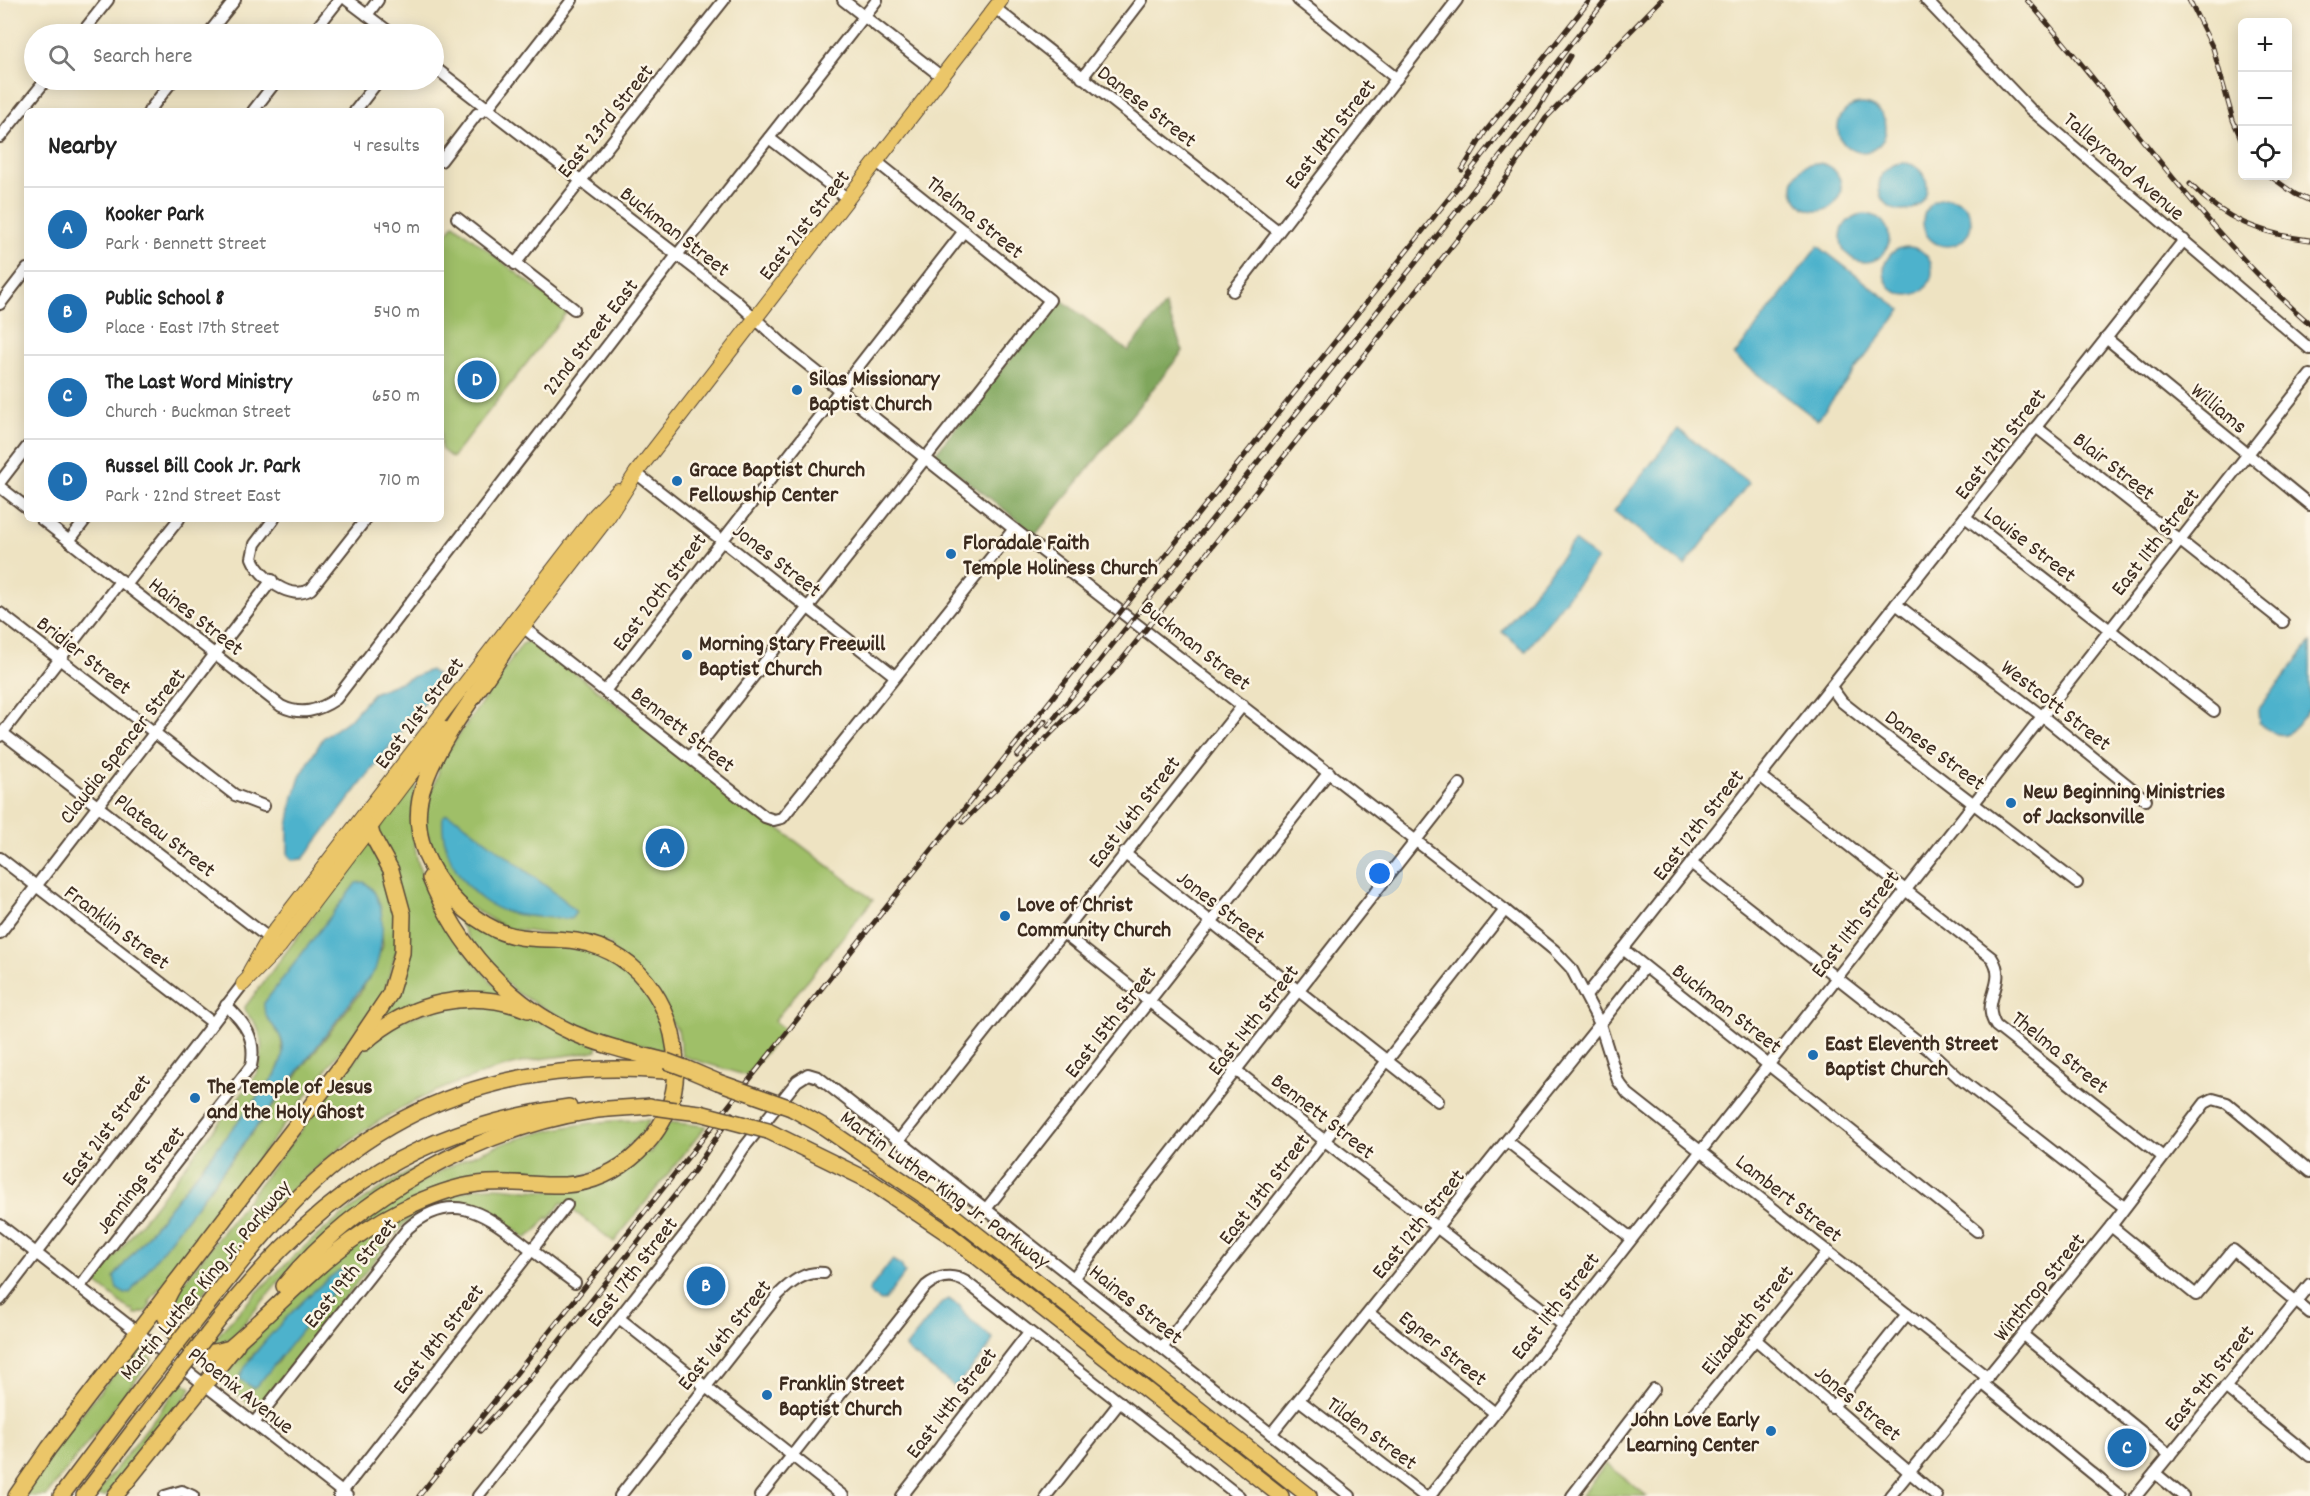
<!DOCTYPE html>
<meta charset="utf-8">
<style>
body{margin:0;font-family:Dekko,sans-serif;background:#f6f6f6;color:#222}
.controls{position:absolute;right:18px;top:18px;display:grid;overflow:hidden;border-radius:9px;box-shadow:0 3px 15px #0003}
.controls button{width:54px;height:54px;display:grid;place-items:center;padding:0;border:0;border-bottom:2px solid #e0e0e0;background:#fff;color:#222;font:30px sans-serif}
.you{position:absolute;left:1380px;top:874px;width:21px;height:21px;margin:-15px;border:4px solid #fff;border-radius:50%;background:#1a73e8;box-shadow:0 0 0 9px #1a73e833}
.badge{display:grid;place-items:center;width:39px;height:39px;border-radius:50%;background:#1f6fb2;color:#fff;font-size:20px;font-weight:700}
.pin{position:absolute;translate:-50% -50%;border:3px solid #fff;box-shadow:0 2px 6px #0006}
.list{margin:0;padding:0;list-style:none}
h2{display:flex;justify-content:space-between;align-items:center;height:78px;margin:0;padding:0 24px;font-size:26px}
h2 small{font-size:20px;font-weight:400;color:#767676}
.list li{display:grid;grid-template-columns:39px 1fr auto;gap:18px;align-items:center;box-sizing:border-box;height:84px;padding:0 24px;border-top:2px solid #e0e0e0}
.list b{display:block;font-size:22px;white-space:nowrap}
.list p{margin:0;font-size:20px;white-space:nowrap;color:#767676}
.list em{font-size:20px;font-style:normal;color:#767676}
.icon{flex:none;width:33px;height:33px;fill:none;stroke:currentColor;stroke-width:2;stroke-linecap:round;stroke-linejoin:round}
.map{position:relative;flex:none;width:2310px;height:1496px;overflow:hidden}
.search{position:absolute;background:#fff;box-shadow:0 3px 15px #0003;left:24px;top:24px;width:420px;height:66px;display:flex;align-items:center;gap:15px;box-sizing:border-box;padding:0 21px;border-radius:33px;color:#767676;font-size:22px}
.panel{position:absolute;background:#fff;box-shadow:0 3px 15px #0003;left:24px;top:108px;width:420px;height:414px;border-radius:9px}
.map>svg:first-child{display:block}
</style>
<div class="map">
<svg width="2310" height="1496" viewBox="0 0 2310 1496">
<rect width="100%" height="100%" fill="#fcf5e5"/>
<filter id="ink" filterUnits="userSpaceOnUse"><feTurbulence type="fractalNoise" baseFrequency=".0167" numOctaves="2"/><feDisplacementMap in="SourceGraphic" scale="12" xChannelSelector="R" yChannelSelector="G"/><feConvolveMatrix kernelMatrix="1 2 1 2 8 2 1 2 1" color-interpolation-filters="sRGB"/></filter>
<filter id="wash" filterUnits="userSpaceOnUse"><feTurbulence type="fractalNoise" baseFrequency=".008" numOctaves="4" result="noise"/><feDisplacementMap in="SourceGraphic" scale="24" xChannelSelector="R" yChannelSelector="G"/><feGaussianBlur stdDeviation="1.35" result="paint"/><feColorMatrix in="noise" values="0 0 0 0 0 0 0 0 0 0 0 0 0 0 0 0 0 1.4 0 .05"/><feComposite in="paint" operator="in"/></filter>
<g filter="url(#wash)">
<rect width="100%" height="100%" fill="#eee3c2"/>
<g fill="#9fbf67" stroke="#6d7442" stroke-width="1.5" fill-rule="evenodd">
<polygon points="454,224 567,312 452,458 441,449 441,241"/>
<polygon points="529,641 537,644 873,900 774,1021 784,1029 747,1076 682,1056 678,1030 611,948 611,944 507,928 462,903 434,859 428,834 424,834 427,791 432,790 439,771 436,768 522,644"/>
<path d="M413,784L416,787C400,872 445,931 499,990L497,996L386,1019L382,1016L405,959L377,830Z"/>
<path d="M369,841L394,893L398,946L384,994L149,1302L151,1303L147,1311L135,1315L133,1309L131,1311L95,1282L257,1074C262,1058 265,1037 254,1022C250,1017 245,1014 245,1007ZM374,892L380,912L383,946L360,993L130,1292L114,1277L276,1074L283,1055L281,1037Z"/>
<path d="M451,907C485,919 518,932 551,943C566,947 582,948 596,952C638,966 664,1010 667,1052L574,1025L517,993L479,957Z"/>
<path d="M458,1003L511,1009L598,1045L597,1050C577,1056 555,1056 534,1060C515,1064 496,1069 477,1076C336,1121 265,1214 178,1325L174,1305L180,1287L366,1046L402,1020Z"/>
<path d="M650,1120L641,1135L626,1148L629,1152L613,1164L579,1178H485L339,1244L337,1241C430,1165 529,1118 650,1120Z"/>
<path d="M668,1122L706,1126L614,1242L562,1202L549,1219L547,1217L535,1232L526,1238C481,1205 456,1184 404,1224L256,1409L222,1382L225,1369L229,1372C290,1292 371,1215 472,1189C495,1183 524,1192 549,1191C566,1190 626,1159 645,1150L650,1153ZM339,1270L276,1364L249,1359L293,1311Z"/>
<path d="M427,1162L295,1262L232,1338L209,1346C272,1271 340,1207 427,1162Z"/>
<polygon points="136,1350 141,1350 152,1359 46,1496 22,1496 51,1452 129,1355"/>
<polygon points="182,1382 191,1388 189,1393 106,1496 95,1496"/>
<polygon points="1606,1464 1647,1496 1581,1496"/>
</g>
<polygon fill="#7fa65c" stroke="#5d683d" stroke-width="1.5" points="1059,298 1128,351 1165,305 1183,351 1036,534 934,455"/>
<g fill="#4db2cc" stroke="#446e75" stroke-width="1.5">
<circle cx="1862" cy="128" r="24"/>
<circle cx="1903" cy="187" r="24"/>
<circle cx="1817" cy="187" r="24"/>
<circle cx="1947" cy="222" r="24"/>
<circle cx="1865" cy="238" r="24"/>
<polygon points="1818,246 1901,310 1817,420 1734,356"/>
<circle cx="1908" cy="271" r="24"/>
<polygon points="1678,429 1749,483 1685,566 1614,511"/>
<polygon points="1574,541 1597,559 1526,651 1502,632"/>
<path d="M2310,643V708C2292,732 2285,746 2259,723L2258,710Z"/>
<polygon points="430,670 440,678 438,684 303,859 293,860 288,855 288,827 292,803 300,777 323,738 351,718 373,693"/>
<path d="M447,814L459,820L563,899L576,912L571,919C551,917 529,918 510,913C470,903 439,856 443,816Z"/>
<path d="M364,882C390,899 383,945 375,970L130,1293L125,1294L117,1289L114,1277L276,1074C298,1028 261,1029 264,1003L356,883Z"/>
<polygon points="892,1260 901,1265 905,1273 885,1300 881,1301 870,1293 870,1289"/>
<path d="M344,1268L346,1275L258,1385L253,1388L240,1379C242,1359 324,1276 344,1268Z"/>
<polygon points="948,1299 960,1306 966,1316 993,1339 988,1349 955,1387 910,1352 906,1347 942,1302"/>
</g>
</g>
<g filter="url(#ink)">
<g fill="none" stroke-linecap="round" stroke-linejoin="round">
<g stroke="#564637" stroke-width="14">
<g id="minor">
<polyline points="347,0 392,34"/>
<polyline points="843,0 942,77"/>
<polyline points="1298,0 1397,79"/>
<polyline points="1926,0 2030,109 2310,349"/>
<polyline points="995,8 1278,231"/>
<polyline points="367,15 378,0"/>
<polyline points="81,34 108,0"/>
<polyline points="208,34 235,0"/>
<polyline points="312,34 339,0"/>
<polyline points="434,67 734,299 787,348 1014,529 1505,910 1554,950 1571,968 1600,1024 1271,1434"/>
<polyline points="1082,78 1142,0"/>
<polyline points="149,111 173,80"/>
<polyline points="253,111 277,80"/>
<polyline points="355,111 379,80"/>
<polyline points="0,137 46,80"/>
<polyline points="769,138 848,199"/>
<polyline points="441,161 477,114 487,109 572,0"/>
<polyline points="457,218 574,309"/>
<polyline points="515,264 724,0"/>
<polyline points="1233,291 1457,0"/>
<polyline points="0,304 27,269"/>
<polyline points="2106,338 2310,505"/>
<polyline points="2036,427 2283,622"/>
<polyline points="636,473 895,676"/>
<polyline points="0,482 27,447"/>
<polyline points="0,487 27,508"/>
<polyline points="1965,517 2214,711"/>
<path d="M41,519L281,706C301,716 318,711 336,699L677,255L877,0"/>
<path d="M274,519L255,544L252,558C260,578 291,602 311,589L366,519"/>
<polyline points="69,541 86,519"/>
<polyline points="126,585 179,519"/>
<polyline points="1896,604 2042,716 2146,800"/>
<polyline points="0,613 235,795 264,806"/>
<polyline points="519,624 765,817 774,820 782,818 1014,529"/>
<polyline points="1831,687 1842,702 1880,732 2077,883"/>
<polyline points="605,691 964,231"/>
<polyline points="0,731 275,943"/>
<polyline points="0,736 121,580"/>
<polyline points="690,757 1050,300 877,162"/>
<path d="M1760,776L1992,958C2009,984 1979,1000 1996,1026L2163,1157"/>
<polyline points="1124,853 1438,1101"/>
<polyline points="0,858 213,1023"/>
<polyline points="1691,863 1929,1050 1959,1078 2124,1207"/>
<polyline points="0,933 272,580"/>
<polyline points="1063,933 1325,1141 1563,1325"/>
<polyline points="1623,949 1977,1231"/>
<polyline points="1645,967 1600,1024 1618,1081 1628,1094 1988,1378"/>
<polyline points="1586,996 2184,240"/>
<polyline points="899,1140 1243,705"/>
<polyline points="1507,1141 1631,1238"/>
<polyline points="986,1209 1329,772"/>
<polyline points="0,1225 347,1496"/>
<polyline points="2111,1226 2196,1295 2233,1250 2310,1313"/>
<polyline points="1074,1277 1460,784"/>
<path d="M80,1286L251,1066C257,1039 245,1023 226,1005"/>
<polyline points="0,1300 243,984"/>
<polyline points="1369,1313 1495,1413"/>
<polyline points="619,1318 843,1496"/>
<polyline points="2023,1335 2170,1455"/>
<polyline points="1755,1339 1937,1496"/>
<polyline points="1162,1348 1505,910"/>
<polyline points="1983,1384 2120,1496"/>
<polyline points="2225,1387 2310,1456"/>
<polyline points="1299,1400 1424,1496"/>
<polyline points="1832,1408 1907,1314"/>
<polyline points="1695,1413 1828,1251"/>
<path d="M254,1423L408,1228C451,1191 481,1211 519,1240C538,1255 556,1269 575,1283"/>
<polyline points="2155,1473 2183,1496"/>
<polyline points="165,1496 182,1491 193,1496"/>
<polyline points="339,1496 567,1205"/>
<polyline points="478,1496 697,1219 743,1149 797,1081 808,1074 818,1077 1350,1496"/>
<path d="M620,1496L778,1295C791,1282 805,1271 824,1273"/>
<path d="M760,1496L926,1286C938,1276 952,1273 966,1282L1239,1496"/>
<polyline points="902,1496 1029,1332"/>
<polyline points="1046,1496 1120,1402"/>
<polyline points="1430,1496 2310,375"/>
<polyline points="1572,1496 1654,1389"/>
<polyline points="1890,1496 2111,1226 2205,1103 2213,1099 2227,1103 2310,1172"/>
<polyline points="2136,1496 2310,1284"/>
</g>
</g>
<g stroke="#564637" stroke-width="16">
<g id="major">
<polyline points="497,661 608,517 636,473 1001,0"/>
<polyline points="250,971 269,938 596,514 618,491"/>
<polyline points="243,984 280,946 445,729"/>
</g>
</g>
<g stroke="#564637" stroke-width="18">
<g id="highway">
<path d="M430,878C457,945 507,1003 573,1033C603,1046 634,1053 666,1061"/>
<path d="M364,1043C410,1002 470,987 528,1010"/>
<polyline points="685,1068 718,1082"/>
<polyline points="791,1108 821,1125 951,1214 1309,1496"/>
<polyline points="675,1110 700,1113"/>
<polyline points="768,1131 868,1180 947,1233 1281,1496"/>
<path d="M177,1281C173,1287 168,1295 166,1302C160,1326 185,1349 207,1352C215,1353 223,1350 230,1348C290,1297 328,1247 401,1210C425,1198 451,1187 478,1184C507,1180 536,1186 565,1185C619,1182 669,1136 675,1082C682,1017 644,952 576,941C549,937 522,942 496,930C468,916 445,894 431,866C417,840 414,810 425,782C440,738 478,693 503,653"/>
<path d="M284,1286C354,1198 480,1128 591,1111C610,1108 630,1108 650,1106"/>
<path d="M193,1323C229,1278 263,1231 305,1191C405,1094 529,1060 665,1071"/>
<path d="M208,1334C307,1205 404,1130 569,1107"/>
<polyline points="16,1496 49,1448 343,1064 390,994 402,953 403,914 391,870 372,835 370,827"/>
<polyline points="61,1496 145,1384"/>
<polyline points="84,1496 162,1393"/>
<polyline points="115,1496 237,1344"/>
</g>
</g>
<use href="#minor" stroke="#fff" stroke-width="10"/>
<use href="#major" stroke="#ebc669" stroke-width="14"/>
<use href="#highway" stroke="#ebc669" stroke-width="15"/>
<g stroke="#3b2a1e" stroke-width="5">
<g id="rail">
<path d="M2027,0C2122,106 2202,230 2310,324"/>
<polyline points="2189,0 2213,48 2233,120 2242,141"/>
<polyline points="1533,117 1570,56"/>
<polyline points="1462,170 1485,132 1590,0"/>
<polyline points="2270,176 2295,194 2310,201"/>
<path d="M2190,184C2224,220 2262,234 2310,240"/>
<polyline points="1048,726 1537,110"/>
<polyline points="1017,756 1045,721"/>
<polyline points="963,822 1112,672 1507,177 1546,118 1661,0"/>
<polyline points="480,1431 530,1378 694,1171 732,1114"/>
<polyline points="419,1496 1606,0"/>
</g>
</g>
<use href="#rail" stroke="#fcf5e5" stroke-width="3" stroke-dasharray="9" stroke-linecap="butt"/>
<g stroke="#564637" stroke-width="18" stroke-linecap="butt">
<g id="highway-bridge">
<polyline points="666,1061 685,1068"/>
<polyline points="718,1082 791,1108"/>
<polyline points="654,1107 675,1110"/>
<polyline points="700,1113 768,1131"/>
<polyline points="145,1384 193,1323"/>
<polyline points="162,1393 208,1334"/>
</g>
</g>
<use href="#highway-bridge" stroke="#ebc669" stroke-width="15"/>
</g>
</g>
<g fill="#1f6fb2" stroke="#fcf5e5" stroke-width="2">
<circle cx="797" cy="390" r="6"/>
<circle cx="677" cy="481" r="6"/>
<circle cx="951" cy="554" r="6"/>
<circle cx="687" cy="655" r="6"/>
<circle cx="2011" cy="803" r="6"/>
<circle cx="1005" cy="916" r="6"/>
<circle cx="1813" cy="1055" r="6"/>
<circle cx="195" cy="1098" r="6"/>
<circle cx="767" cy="1395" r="6"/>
<circle cx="1771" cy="1431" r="6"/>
</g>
<g text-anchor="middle" stroke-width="5" stroke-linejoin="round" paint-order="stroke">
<g font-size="22" fill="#3b2a1e" stroke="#fcf5e5">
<text transform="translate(1148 105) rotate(38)" y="8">Danese Street</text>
<text transform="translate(604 120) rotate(-51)" y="8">East 23rd Street</text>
<text transform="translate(1329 133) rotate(-52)" y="8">East 18th Street</text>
<text transform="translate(2125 165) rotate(41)" y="8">Talleyrand Avenue</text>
<text transform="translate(976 216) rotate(39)" y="8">Thelma Street</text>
<text transform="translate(803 224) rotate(-52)" y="8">East 21st Street</text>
<text transform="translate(676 230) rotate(38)" y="8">Buckman Street</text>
<text transform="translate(589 336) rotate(-52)" y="8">22nd Street East</text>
<text transform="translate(2220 407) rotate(40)" y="8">Williams</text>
<text transform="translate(1999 443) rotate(-52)" y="8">East 12th Street</text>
<text transform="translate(2115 465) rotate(38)" y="8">Blair Street</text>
<text transform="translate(2154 541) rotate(-52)" y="8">East 11th Street</text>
<text transform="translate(2031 543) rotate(38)" y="8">Louise Street</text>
<text transform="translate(778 559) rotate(38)" y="8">Jones Street</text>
<text transform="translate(658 591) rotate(-53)" y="8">East 20th Street</text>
<text transform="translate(197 615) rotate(38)" y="8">Haines Street</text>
<text transform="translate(1197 644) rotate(38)" y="8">Buckman Street</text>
<text transform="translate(85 654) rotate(38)" y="8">Bridier Street</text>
<text transform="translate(2057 704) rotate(38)" y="8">Westcott Street</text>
<text transform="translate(418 712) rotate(-53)" y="8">East 21st Street</text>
<text transform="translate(684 728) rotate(38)" y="8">Bennett Street</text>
<text transform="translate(121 745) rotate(-52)" y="8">Claudia Spencer Street</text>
<text transform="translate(1936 749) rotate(37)" y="8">Danese Street</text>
<text transform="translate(1133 811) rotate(-52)" y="8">East 16th Street</text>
<text transform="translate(1697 824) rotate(-52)" y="8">East 12th Street</text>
<text transform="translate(166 834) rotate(38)" y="8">Plateau Street</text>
<text transform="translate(1222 906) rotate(38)" y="8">Jones Street</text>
<text transform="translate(1854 923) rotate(-52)" y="8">East 11th Street</text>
<text transform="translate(118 926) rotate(37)" y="8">Franklin Street</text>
<text transform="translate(1728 1007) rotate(38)" y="8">Buckman Street</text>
<text transform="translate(1252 1019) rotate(-52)" y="8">East 14th Street</text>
<text transform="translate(1109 1021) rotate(-52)" y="8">East 15th Street</text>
<text transform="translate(2061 1051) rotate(39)" y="8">Thelma Street</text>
<text transform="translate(1324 1115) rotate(38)" y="8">Bennett Street</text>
<text transform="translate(105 1129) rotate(-53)" y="8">East 21st Street</text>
<text transform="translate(139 1179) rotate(-52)" y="8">Jennings Street</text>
<text transform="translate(946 1188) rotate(36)" y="8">Martin Luther King Jr. Parkway</text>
<text transform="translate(1263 1188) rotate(-52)" y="8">East 13th Street</text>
<text transform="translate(1790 1197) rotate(38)" y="8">Lambert Street</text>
<text transform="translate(1417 1223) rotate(-51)" y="8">East 12th Street</text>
<text transform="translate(631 1271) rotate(-52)" y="8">East 17th Street</text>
<text transform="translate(349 1272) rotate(-51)" y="8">East 19th Street</text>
<text transform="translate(204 1279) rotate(-50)" y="8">Martin Luther King Jr. Parkway</text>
<text transform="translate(2038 1286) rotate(-51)" y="8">Winthrop Street</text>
<text transform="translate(1137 1303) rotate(39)" y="8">Haines Street</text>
<text transform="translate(1554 1305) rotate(-52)" y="8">East 11th Street</text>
<text transform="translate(1746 1319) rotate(-51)" y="8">Elizabeth Street</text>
<text transform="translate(723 1334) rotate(-51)" y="8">East 16th Street</text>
<text transform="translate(437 1338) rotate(-52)" y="8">East 18th Street</text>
<text transform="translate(1444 1347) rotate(39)" y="8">Egner Street</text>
<text transform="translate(2208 1377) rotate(-51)" y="8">East 9th Street</text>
<text transform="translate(242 1389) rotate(38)" y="8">Phoenix Avenue</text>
<text transform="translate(950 1402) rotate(-52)" y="8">East 14th Street</text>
<text transform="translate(1859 1402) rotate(40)" y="8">Jones Street</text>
<text transform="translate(1373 1432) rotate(37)" y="8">Tilden Street</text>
</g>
<g font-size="22" font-weight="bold" fill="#3b2a1e" stroke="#fcf5e5" text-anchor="start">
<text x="809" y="385">Silas Missionary<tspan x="809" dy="25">Baptist Church</tspan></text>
<text x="689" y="476">Grace Baptist Church<tspan x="689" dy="25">Fellowship Center</tspan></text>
<text x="963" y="549">Floradale Faith<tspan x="963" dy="25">Temple Holiness Church</tspan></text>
<text x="699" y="650">Morning Stary Freewill<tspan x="699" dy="25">Baptist Church</tspan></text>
<text x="2023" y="798">New Beginning Ministries<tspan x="2023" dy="25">of Jacksonville</tspan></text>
<text x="1017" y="911">Love of Christ<tspan x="1017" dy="25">Community Church</tspan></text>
<text x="1825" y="1050">East Eleventh Street<tspan x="1825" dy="25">Baptist Church</tspan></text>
<text x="207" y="1093">The Temple of Jesus<tspan x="207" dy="25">and the Holy Ghost</tspan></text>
<text x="779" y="1390">Franklin Street<tspan x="779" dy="25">Baptist Church</tspan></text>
<text x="1759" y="1426" text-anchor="end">John Love Early<tspan x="1759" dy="25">Learning Center</tspan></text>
</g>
</g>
</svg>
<div class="controls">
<button>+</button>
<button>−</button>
<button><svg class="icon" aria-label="locate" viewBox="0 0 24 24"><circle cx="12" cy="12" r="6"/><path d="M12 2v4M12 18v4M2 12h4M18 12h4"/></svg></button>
</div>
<div class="you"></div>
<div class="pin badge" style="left:665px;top:848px">A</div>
<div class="pin badge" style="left:706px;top:1286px">B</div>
<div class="pin badge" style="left:2127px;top:1448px">C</div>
<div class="pin badge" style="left:477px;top:380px">D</div>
<div class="search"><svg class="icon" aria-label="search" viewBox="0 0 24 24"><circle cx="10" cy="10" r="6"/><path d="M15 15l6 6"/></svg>Search here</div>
<section class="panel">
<h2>Nearby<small>4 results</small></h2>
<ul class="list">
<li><span class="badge">A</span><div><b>Kooker Park</b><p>Park · Bennett Street</p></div><em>490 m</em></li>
<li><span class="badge">B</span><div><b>Public School 8</b><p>Place · East 17th Street</p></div><em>540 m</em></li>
<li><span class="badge">C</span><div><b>The Last Word Ministry</b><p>Church · Buckman Street</p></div><em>650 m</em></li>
<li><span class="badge">D</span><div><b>Russel Bill Cook Jr. Park</b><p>Park · 22nd Street East</p></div><em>710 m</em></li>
</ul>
</section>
</div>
